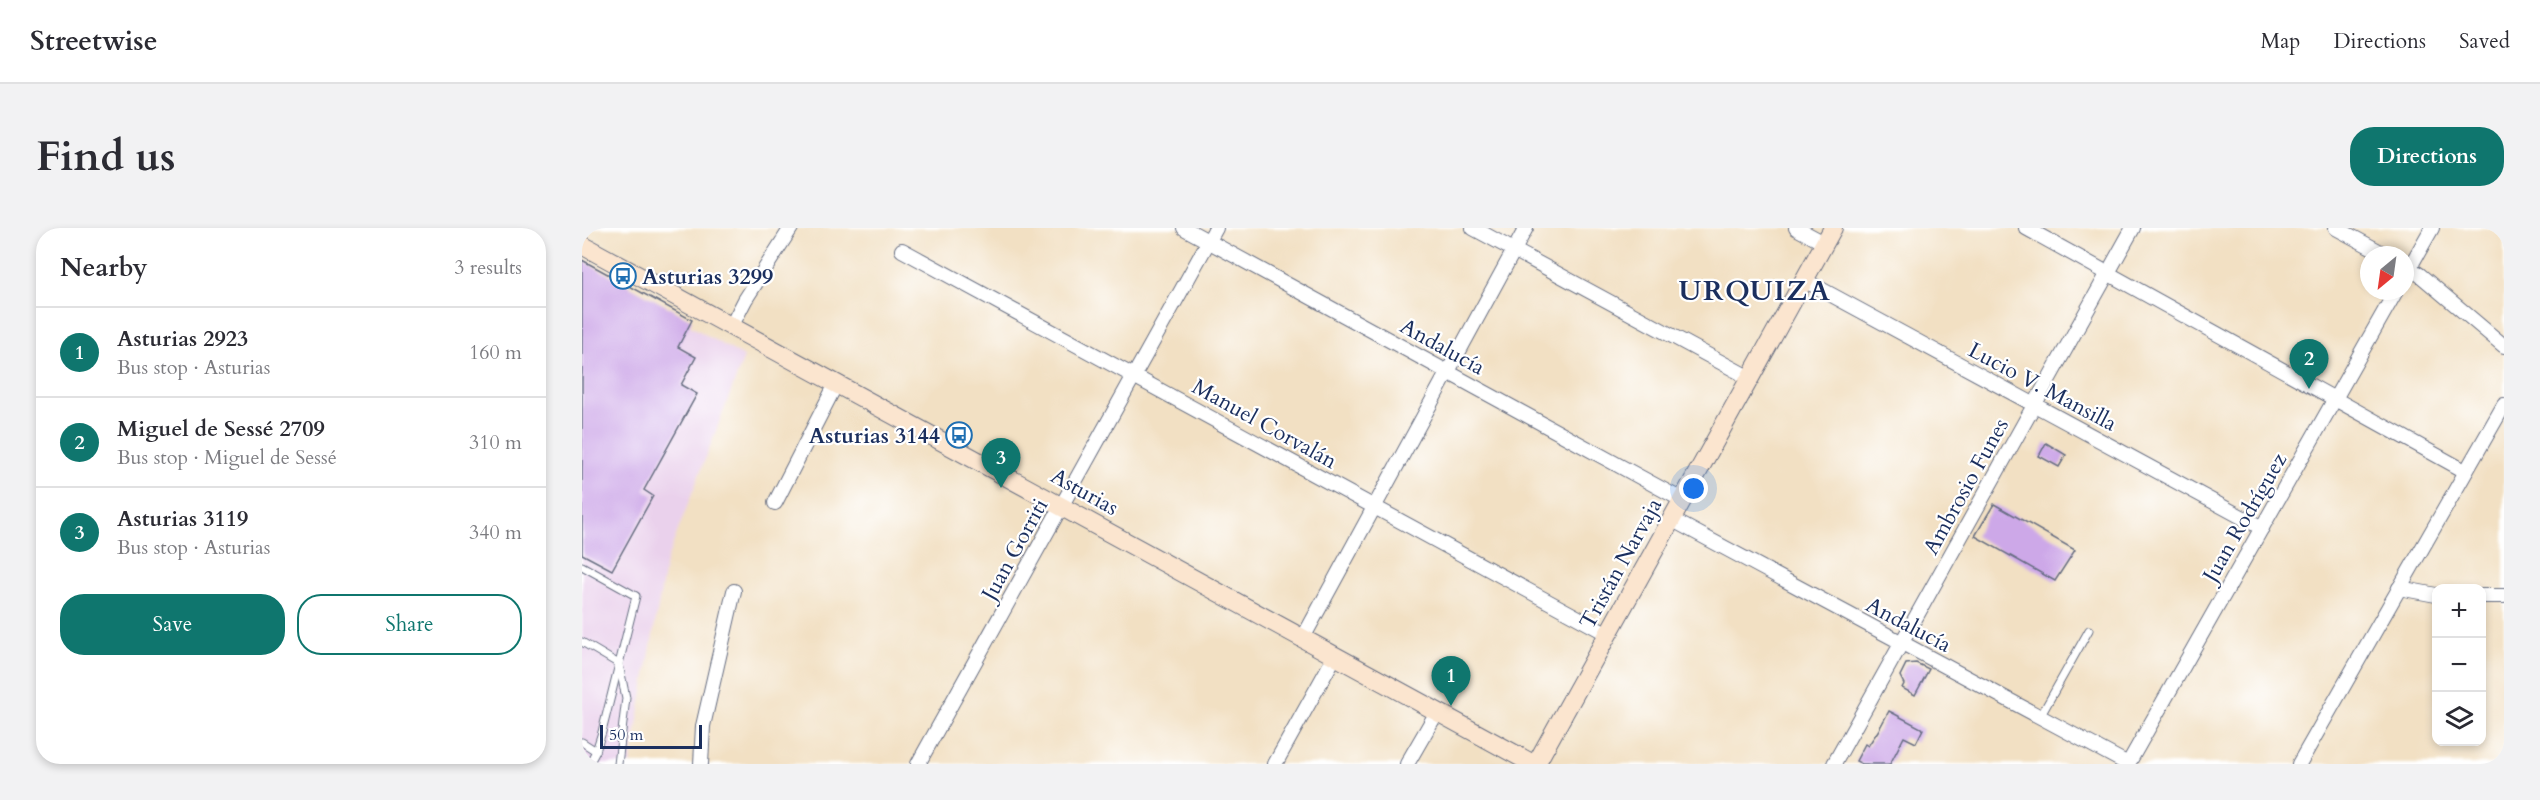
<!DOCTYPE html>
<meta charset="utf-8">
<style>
body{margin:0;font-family:Cardo,serif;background:#f2f2f3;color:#2b2b33}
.controls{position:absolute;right:18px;bottom:18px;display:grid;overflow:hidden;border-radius:12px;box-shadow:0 3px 9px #0003}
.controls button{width:54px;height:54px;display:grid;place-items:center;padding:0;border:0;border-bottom:2px solid #e1e1e2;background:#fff;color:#2b2b33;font:30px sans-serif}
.compass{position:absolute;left:1778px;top:18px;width:54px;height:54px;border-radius:50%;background:#fff;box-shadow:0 3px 9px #0003;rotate:209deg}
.scale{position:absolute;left:18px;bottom:15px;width:102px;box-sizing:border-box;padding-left:6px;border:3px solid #1b2f5e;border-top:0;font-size:16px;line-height:21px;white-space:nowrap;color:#1b2f5e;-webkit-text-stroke:4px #fff;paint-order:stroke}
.you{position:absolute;left:1112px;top:261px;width:21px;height:21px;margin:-15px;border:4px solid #fff;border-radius:50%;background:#1a73e8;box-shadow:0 0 0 9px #1a73e833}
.badge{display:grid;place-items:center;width:39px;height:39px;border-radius:50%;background:#0f766e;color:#fff;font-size:20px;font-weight:700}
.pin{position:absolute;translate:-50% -50px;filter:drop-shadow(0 2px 3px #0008)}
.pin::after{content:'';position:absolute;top:32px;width:21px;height:18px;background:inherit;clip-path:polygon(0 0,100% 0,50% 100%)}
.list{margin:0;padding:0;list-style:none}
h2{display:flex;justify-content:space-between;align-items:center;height:78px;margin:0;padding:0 24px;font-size:26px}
h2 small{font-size:20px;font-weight:400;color:#7c7c81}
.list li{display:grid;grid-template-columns:39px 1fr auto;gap:18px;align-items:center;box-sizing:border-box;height:90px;padding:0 24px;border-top:2px solid #e1e1e2}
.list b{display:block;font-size:22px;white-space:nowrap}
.list p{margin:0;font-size:20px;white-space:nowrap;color:#7c7c81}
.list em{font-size:20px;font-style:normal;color:#7c7c81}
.actions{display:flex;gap:12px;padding:18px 24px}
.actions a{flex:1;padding:14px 0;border:2px solid #0f766e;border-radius:24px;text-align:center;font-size:21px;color:#0f766e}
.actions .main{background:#0f766e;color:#fff}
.icon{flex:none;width:33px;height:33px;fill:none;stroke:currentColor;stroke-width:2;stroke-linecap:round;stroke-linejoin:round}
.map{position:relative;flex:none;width:1922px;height:536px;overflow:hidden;border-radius:24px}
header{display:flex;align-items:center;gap:36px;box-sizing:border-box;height:84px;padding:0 30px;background:#fff;border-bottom:2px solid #e1e1e2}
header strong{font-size:28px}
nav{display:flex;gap:33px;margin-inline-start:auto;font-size:21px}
.intro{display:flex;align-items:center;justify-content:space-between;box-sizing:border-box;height:144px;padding:0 36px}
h1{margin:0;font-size:42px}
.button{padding:15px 27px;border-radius:24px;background:#0f766e;color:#fff;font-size:21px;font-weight:700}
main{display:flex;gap:36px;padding:0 36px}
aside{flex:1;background:#fff;border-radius:24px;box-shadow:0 3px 9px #0003}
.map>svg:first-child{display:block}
</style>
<header>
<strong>Streetwise</strong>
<nav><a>Map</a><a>Directions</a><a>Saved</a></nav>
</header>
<div class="intro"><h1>Find us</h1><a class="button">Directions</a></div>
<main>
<aside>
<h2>Nearby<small>3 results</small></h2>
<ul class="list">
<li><span class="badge">1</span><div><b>Asturias 2923</b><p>Bus stop · Asturias</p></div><em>160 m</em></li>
<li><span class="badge">2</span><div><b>Miguel de Sessé 2709</b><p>Bus stop · Miguel de Sessé</p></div><em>310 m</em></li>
<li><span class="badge">3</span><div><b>Asturias 3119</b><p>Bus stop · Asturias</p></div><em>340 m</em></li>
</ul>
<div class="actions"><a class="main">Save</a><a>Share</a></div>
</aside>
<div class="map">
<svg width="1922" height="536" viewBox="0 0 1922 536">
<rect width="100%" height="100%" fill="#fff"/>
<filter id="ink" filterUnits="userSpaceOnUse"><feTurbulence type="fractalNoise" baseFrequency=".0167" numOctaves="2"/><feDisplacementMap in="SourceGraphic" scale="12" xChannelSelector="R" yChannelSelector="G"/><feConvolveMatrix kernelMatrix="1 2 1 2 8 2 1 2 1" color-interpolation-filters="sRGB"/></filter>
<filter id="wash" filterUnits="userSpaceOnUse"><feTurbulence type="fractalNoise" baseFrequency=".008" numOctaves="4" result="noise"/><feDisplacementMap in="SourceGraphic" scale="24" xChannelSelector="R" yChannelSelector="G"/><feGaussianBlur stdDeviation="1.35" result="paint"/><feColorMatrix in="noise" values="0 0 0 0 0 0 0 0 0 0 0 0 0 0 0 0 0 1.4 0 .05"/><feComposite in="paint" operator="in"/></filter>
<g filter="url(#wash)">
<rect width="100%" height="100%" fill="#f2e0c3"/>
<polygon fill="#ead1ec" points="0,35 162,129 84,334 48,536 0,536"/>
<g id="blocks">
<g fill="#cda8e8">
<polygon points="0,32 110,92 96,119 114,129 99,157 115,166 62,262 71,268 30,342 0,326"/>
<polygon points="1464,215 1484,227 1477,239 1457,228"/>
<polygon points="1412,276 1493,322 1473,353 1393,308"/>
<polygon points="1334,435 1347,441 1333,467 1320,460 1322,456 1318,448 1324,436"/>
<polygon points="1307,483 1341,501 1334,515 1322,509 1308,536 1280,536 1274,533 1283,516 1286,518 1296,503"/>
</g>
</g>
</g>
<g filter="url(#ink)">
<use href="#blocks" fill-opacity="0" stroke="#666d81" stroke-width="1.5"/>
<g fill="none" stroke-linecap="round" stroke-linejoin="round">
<g stroke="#666d81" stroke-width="9">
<g id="lane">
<polyline points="0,338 54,368 20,504 14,523 7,536"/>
<polyline points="0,414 37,436 44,470 36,536"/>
<polyline points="1458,489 1507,402"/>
<polyline points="0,514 14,523"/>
</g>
</g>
<g stroke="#666d81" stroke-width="16">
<g id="street">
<polyline points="602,0 1100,272"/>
<polyline points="891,0 1168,150"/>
<polyline points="1214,0 1242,15"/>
<polyline points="1444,0 1883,243"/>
<polyline points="1754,0 1804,27"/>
<polyline points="320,22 1026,406"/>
<polyline points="1823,37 1838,47 1922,118"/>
<polyline points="1824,46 1850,0"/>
<polyline points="1222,52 1680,300"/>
<polyline points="149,99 163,72 209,0"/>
<polyline points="193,275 254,156"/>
<polyline points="1089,291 1546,536"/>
<polyline points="1817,360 1854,367"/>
<polyline points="1900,368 1922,368"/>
<polyline points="721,410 944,0"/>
<polyline points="119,536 121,498 152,363"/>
<polyline points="336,536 634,0"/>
<polyline points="693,536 753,428"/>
<polyline points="825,536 855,484"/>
<polyline points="1252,536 1551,0"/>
<polyline points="1546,536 1814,63"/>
<polyline points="1717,536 1922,177"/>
</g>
</g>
<g stroke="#666d81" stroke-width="20">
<g id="secondary">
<polyline points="0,17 951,536"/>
<polyline points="954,536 1251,0"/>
</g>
</g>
<use href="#lane" stroke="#fff" stroke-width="7"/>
<use href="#street" stroke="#fff" stroke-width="14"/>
<use href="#secondary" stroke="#fbe5cf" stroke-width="18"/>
</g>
</g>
<defs>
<g id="bus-ring" transform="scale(1.35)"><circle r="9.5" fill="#fff" stroke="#1f6fb2" stroke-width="1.5"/><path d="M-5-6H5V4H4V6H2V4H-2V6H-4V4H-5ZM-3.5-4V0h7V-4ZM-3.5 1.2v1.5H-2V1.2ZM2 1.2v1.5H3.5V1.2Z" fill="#1f6fb2"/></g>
</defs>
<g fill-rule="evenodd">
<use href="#bus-ring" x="41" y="48"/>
<use href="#bus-ring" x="377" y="207"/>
</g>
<g text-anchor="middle" stroke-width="4.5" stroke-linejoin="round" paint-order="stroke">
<g font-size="22" font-weight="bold" fill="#1b2f5e" stroke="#fff" text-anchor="start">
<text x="60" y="56">Asturias 3299</text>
<text x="358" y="215" text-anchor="end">Asturias 3144</text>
</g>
<g font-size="22" fill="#1b2f5e" stroke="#fff">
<text transform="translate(861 118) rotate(29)" y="8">Andalucía</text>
<text transform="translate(1461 158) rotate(28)" y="8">Lucio V. Mansilla</text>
<text transform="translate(683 195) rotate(29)" y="8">Manuel Corvalán</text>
<text transform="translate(1383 258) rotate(-61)" y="8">Ambrosio Funes</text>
<text transform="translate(503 263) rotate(29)" y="8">Asturias</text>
<text transform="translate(1662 289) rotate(-60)" y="8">Juan Rodríguez</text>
<text transform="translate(432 321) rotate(-61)" y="8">Juan Gorriti</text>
<text transform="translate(1038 335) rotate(-61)" y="8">Tristán Narvaja</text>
<text transform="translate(1327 396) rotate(28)" y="8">Andalucía</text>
</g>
<g font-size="28" font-weight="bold" letter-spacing="1.5" fill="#1b2f5e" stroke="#fff">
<text x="1173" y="72">URQUIZA</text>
</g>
</g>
</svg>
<div class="controls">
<button>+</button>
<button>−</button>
<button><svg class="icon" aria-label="layers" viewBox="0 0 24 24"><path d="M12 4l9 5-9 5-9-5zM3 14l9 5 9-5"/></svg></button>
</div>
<svg class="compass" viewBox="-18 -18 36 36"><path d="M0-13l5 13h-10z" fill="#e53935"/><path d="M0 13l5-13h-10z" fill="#7c7c81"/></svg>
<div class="scale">50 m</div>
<div class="you"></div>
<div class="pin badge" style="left:869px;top:478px">1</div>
<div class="pin badge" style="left:1727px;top:161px">2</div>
<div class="pin badge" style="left:419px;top:260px">3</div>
</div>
</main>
